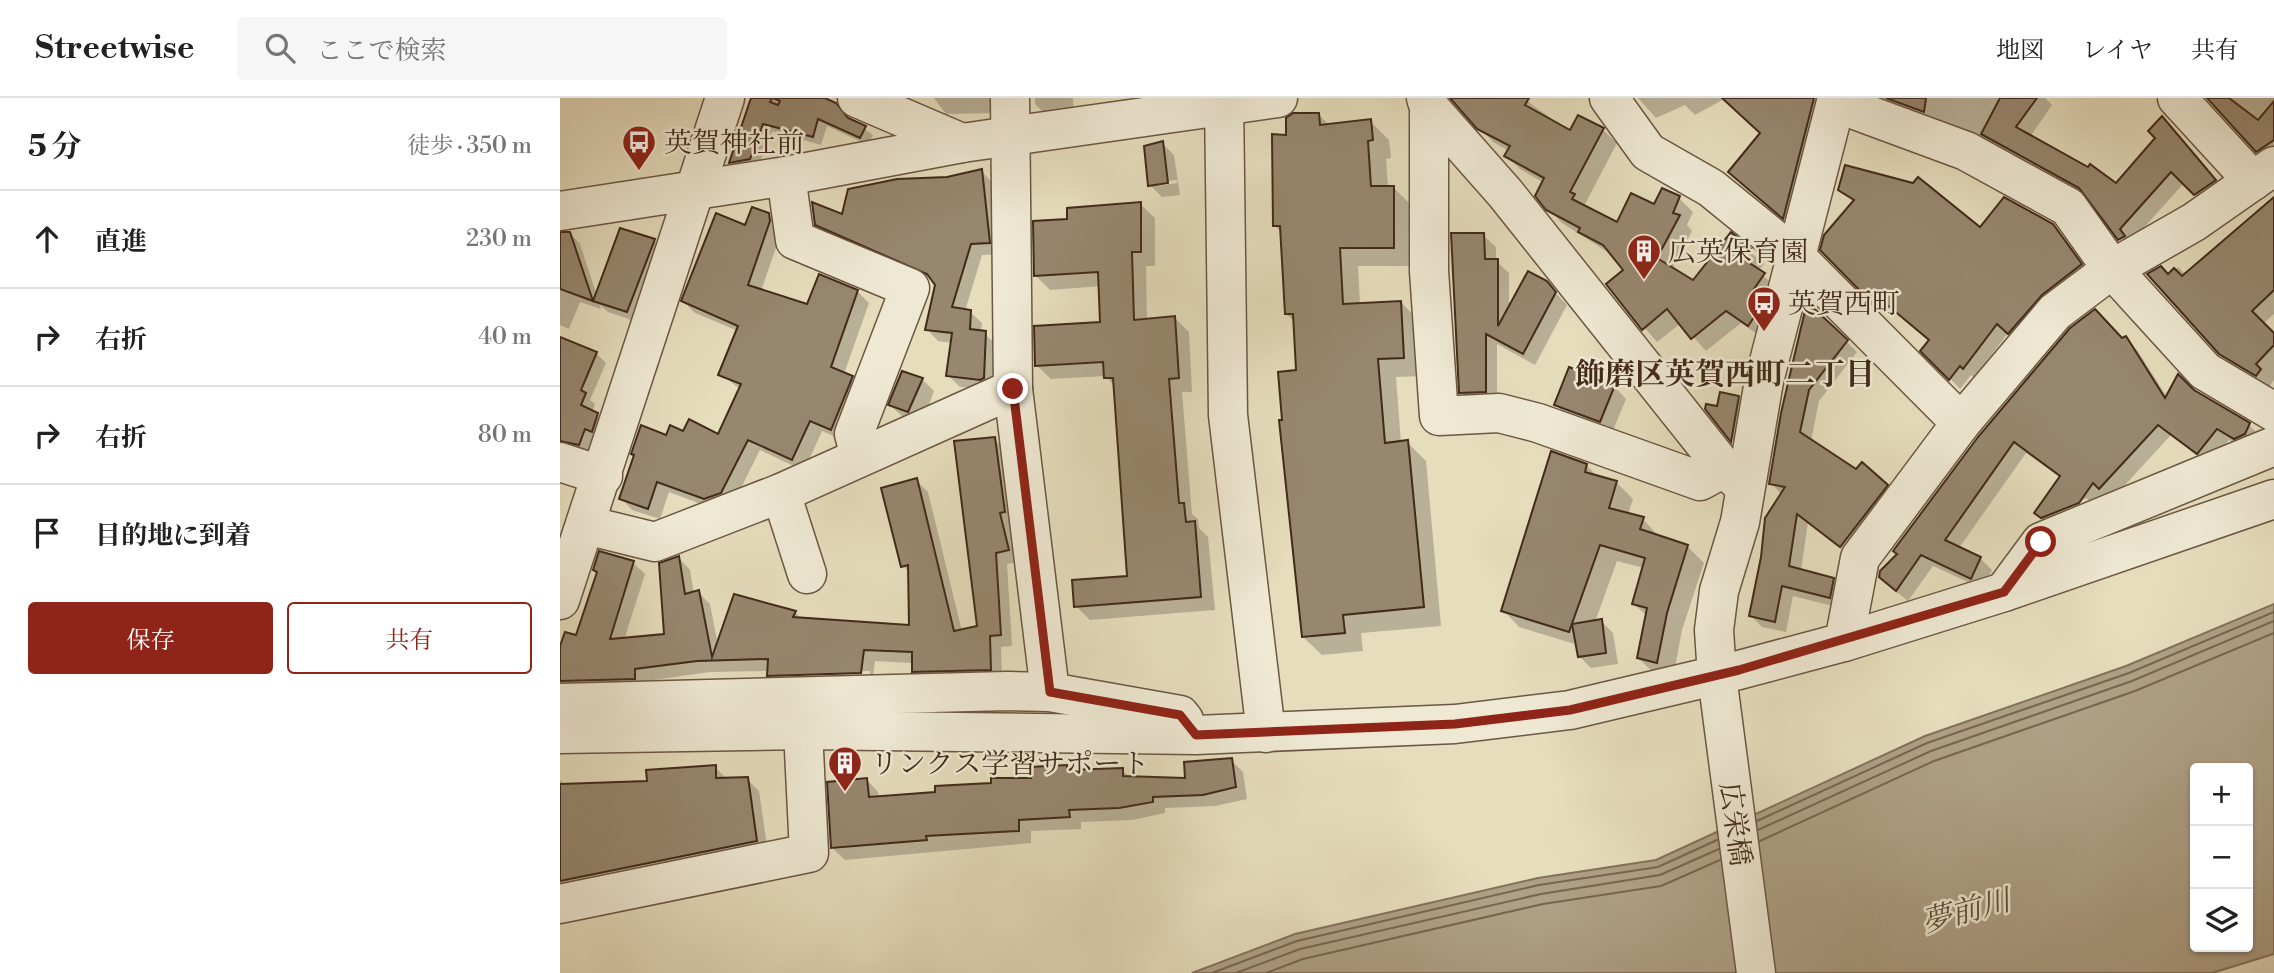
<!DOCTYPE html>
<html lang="ja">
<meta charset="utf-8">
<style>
body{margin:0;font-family:"Libre Bodoni","Noto Serif JP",serif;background:#f6f6f6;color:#222}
.controls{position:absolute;right:21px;bottom:21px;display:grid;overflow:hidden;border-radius:7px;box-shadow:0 2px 5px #0004}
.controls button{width:63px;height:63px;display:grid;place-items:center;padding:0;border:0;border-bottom:2px solid #e0e0e0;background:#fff;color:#222;font:35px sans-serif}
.stop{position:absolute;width:21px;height:21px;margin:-16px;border:5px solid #8f2418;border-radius:50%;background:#fff}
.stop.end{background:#8f2418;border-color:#fff;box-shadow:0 2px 7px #0008}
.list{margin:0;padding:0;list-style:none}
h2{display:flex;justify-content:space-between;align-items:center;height:91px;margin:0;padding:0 28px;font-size:30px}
h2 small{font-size:23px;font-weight:400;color:#767676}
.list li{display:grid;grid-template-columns:46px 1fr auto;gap:21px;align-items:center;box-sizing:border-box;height:98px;padding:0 28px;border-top:2px solid #e0e0e0}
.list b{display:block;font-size:26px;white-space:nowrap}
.list em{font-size:23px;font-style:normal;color:#767676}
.actions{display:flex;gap:14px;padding:21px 28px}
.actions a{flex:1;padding:16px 0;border:2px solid #8f2418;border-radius:7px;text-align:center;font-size:24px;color:#8f2418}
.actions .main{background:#8f2418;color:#fff}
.icon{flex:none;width:38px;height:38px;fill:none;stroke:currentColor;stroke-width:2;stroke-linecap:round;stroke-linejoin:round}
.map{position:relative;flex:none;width:1714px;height:875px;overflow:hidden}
header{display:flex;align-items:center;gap:42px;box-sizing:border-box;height:98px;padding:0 35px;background:#fff;border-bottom:2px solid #e0e0e0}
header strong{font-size:33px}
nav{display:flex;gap:38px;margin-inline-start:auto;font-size:24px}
.search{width:490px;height:63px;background:#f6f6f6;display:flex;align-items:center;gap:18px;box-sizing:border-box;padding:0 24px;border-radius:7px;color:#767676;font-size:26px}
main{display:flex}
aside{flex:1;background:#fff}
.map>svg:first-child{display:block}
</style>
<header>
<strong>Streetwise</strong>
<div class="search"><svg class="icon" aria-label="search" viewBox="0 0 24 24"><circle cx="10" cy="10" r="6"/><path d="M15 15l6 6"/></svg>ここで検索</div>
<nav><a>地図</a><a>レイヤ</a><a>共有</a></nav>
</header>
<main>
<aside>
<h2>5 分<small>徒歩 · 350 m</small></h2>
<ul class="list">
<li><svg class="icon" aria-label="ahead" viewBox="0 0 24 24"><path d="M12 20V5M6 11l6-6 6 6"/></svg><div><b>直進</b></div><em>230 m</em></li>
<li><svg class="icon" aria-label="right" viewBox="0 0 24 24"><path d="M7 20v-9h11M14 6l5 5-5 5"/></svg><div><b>右折</b></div><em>40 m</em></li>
<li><svg class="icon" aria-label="right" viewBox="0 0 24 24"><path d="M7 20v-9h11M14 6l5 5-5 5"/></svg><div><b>右折</b></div><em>80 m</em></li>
<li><svg class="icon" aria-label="arrive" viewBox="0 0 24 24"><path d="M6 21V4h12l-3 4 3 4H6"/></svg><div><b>目的地に到着</b></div></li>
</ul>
<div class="actions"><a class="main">保存</a><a>共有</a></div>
</aside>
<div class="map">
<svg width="1714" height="875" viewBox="0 0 1714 875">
<rect width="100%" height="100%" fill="#e6ddbd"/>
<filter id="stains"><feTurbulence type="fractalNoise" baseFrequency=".00286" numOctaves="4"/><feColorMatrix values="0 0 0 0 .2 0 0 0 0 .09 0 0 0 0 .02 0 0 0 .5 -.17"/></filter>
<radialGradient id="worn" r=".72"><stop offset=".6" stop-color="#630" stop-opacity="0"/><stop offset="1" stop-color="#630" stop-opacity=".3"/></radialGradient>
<path fill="#aea086" stroke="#83715b" stroke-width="2" fill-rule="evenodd" d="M1714,506V856L1652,875H632L735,836L978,780L1096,762L1365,638L1566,568ZM1635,670H1688V849H1635Z"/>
<g fill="#0003" fill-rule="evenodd">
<polygon points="190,0 260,0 313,37 308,47 267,28 261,47 212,33 198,69 179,72 171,64"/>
<polygon points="374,0 441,0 440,15 386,16"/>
<polygon points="475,0 513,0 514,20 491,22 475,6"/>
<polygon points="908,0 963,0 1010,34 1043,32 1057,45 1024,108 1057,126 1095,108 1103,92 1119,100 1133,114 1127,127 1132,133 1112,171 1133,185 1171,137 1204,166 1198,173 1217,190 1203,240 1181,225 1146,253 1121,225 1097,244 1048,187 1066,172 1054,158 1002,125 988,111 984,85 960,71 946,58 949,53 933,44 919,29"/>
<polygon points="1078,0 1256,0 1266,11 1236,131 1183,85 1202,36 1164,1 1135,17 1125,7 1096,20"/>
<polygon points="1310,0 1485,0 1492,7 1470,39 1556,88 1597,40 1614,32 1667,94 1647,108 1624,85 1571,144 1572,153 1528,99 1430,45"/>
<polygon points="1649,0 1714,0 1714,66 1697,53"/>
<polygon points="759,17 769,27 810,23 829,42 831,60 826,61 828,89 833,89 852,108 852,168 798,168 800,206 841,204 859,223 862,278 836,279 841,345 847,344 866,363 881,528 801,535 803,553 762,557 743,539 724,323 738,274 735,224 726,216 722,135 715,128 728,38"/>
<path d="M602,45L614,57L620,97L602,99L590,87ZM617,82V85L598,88V84Z"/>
<polygon points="421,73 433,85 440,156 422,157 405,213 410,214 422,225 421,234 437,246 435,291 400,289 388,277 392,245 378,243 367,231 377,187 371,180 268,138 257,126 387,81"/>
<polygon points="1280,91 1420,132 1492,127 1531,177 1459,245 1448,235 1414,280 1411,277 1400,291 1363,253 1370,243 1330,209 1325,215 1262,152 1294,104"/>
<polygon points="1714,100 1714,216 1703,226 1714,237 1714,282 1709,289 1674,268 1660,255 1609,178 1618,169 1626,177"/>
<polygon points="580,106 595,120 595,168 586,168 587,223 615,220 629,234 632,294 622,294 632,416 638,421 639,430 648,439 655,512 530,522 516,508 569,480 556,290 546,278 491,281 476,267 542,226 541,188 490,192 475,177 509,123"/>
<polygon points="208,117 220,129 221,135 201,193 248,208 297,193 309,205 284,276 303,291 283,342 262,333 244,373 200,352 173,406 157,412 109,394 100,421 72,412 61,400 107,339 124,336 159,339 180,291 160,276 178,233 135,215 123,203 186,130"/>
<polygon points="10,135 20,146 37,198 94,142 106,154 80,225 48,214 40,207 41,211 20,204 9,231 0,227 0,137"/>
<polygon points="923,137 936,149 936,163 949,175 949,211 986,185 1007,207 975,267 937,246 937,305 913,306 901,294"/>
<path d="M1565,241L1577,252L1607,299L1633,293L1689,327L1701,339L1687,352L1669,342L1650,366L1611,337L1552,401L1546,396L1531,416L1488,427L1476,415L1501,380L1466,355L1399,450L1420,460L1432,472L1423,491L1373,468L1348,503L1333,491L1321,479L1339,457L1335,453ZM1527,400L1528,403L1495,417V413Z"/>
<polygon points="1286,243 1297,254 1259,303 1251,343 1297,373 1326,388 1337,399 1292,458 1248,424 1241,473 1273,482 1284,493 1281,510 1233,498 1226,534 1202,529 1191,518 1222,397 1211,385 1222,315"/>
<polygon points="36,255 46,265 30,302 35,306 32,314 47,327 29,356 0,355 0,270"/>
<polygon points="362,281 374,293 363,324 343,319 330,307"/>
<polygon points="1054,288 1066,301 1052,335 1008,319 996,307"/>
<polygon points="1178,299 1191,311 1183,354 1147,310 1159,310"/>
<path d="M434,341L446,352L459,464L447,466L452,548L441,549L442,583L365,585L354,573L353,565L315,563L312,586L220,589L209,577V573L150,574L86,583V592L0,591V553L17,539L38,475L35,472L73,465L85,476L64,542L106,538L119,460L130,472L134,496L138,494L150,506L158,547L235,514L242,522L351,529L350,475L343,468L356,382L368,394L402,533L419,530ZM310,573V577L219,579V575Z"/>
<polygon points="1026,367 1039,380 1056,384 1073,401 1068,417 1083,421 1099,439 1127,448 1144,465 1122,532 1113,580 1095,576 1078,560 1087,518 1074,506 1084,470 1057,463 1035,524 1041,523 1053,535 1058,566 1031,570 1019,558 1018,547 959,529 943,512"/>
<polygon points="671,662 683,674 687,701 655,708 605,710 605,715 572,722 521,724 521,731 471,733 471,745 285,762 272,750 306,681 318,694 319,700 377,696 473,682 506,669 510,673 562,672 570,680 626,682"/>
<polygon points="155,669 168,682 187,681 199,693 208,755 0,800 0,682 4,686 88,685"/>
</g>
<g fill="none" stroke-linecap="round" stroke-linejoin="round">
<g stroke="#786550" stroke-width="2">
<polyline points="1197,723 1367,645 1569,575 1714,514"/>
<polyline points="1198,732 1371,653 1572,583 1714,523"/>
<polyline points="1200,743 1374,663 1575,593 1714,535"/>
<polyline points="652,875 737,843 979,787 1098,769 1157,742"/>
<polyline points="676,875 740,851 981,796 1100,777 1159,751"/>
<polyline points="706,875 743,861 983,806 1101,788 1160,762"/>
</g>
</g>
<g fill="#97876f" stroke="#422a1a" stroke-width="2">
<polygon points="191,0 212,0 210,4 218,7 220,3 213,0 265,0 276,5 288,20 306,28 300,40 258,21 253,39 203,26 190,61 169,65"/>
<polygon points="890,0 969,0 965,7 1010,32 1018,17 1044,30 1010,94 1015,96 1012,101 1057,124 1071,95 1094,106 1102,90 1120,98 1113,115 1120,117 1097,160 1133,182 1171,134 1191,151 1183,161 1205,175 1194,191 1204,197 1200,210 1188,228 1166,213 1131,241 1107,211 1082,232 1046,186 1063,172 1043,147 1018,134 1020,130 986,112 975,98 984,80 944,58 950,48 917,31"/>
<polygon points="1162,0 1254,0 1223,121 1168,74 1200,35"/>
<polygon points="1326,0 1366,0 1364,14"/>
<polygon points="1440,0 1477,0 1456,29 1528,69 1530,66 1556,85 1595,40 1588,33 1602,18 1656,82 1634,97 1611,74 1560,131 1565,138 1558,142 1519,90 1421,36"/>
<polygon points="1647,0 1669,0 1698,22 1714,3 1714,42 1696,54"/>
<polygon points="733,15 759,15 760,27 811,21 813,42 808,43 811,88 834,88 834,150 780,150 783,206 841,203 844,260 818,261 825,345 848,342 864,509 783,517 785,535 742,539 719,322 722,322 718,274 736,272 733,216 725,216 720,128 713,128 712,36 726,37 726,20"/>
<polygon points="603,43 608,85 588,88 584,48"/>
<polygon points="1285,67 1353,85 1358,79 1420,129 1444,99 1493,126 1522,166 1482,197 1448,236 1437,226 1403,271 1400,268 1389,282 1360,253 1369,242 1319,200 1313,206 1260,152 1264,137 1294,102 1278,92"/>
<polygon points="422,71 430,145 411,146 392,209 411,212 410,231 426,233 424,280 420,282 386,278 392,235 365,232 375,187 367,176 255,127 252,104 282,116 288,91 337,81 387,79"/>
<polygon points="1714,99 1714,192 1692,213 1714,235 1714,247 1696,266 1701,271 1696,278 1659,256 1587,176 1601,168 1608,176 1614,170 1622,178"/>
<polygon points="581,104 581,154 572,154 574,222 615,218 619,280 609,281 619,405 624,405 626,424 635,423 641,499 514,509 512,482 567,478 553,280 544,280 543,264 475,268 474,228 540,224 538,174 474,178 473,123 507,121 507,110"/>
<polygon points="192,109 209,115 210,123 188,187 247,206 259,176 298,192 271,269 293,278 271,332 250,323 232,362 188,342 161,395 144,401 97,384 88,411 59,401 74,357 71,356 81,327 106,337 110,327 123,333 129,321 158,336 181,286 158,277 178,228 121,203 156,115 185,127"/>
<polygon points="60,130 95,141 67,214 33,203"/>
<polygon points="0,134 10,134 33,203 0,191"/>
<polygon points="891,135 924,135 925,161 938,161 938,228 968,173 987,183 996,194 963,256 926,236 926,294 899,295"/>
<polygon points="1247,204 1288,242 1249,292 1240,334 1296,371 1302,364 1328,387 1280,449 1237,416 1229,468 1274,480 1270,500 1222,488 1215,524 1189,518 1201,459 1205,420 1225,389 1209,386 1221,315"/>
<polygon points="1535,211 1562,240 1566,238 1605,300 1618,276 1634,292 1690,325 1685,336 1674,341 1657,331 1637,356 1598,327 1539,391 1533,385 1519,405 1481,420 1474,415 1500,378 1454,344 1385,442 1421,459 1411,481 1361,457 1336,493 1319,479 1320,473 1337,456 1333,453 1418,339 1510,230"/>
<polygon points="0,239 37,254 21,292 26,295 21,307 38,315 32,334 25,331 19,347 0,343"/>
<polygon points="1009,269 1055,287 1040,324 994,307"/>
<polygon points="342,273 363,280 348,314 328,307"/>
<polygon points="1160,294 1179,298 1171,344 1145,311 1146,306 1157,308"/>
<polygon points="435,339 445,414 440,415 449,452 436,455 441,537 430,538 431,572 352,574 352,554 304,552 301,575 207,578 208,561 137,563 75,571 75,581 0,583 0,548 5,534 16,537 37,474 33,472 39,453 74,463 50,541 104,536 99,465 119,458 125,496 139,492 152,559 174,496 236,513 233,519 349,527 348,467 341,469 321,390 357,380 394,533 417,528 394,343"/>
<polygon points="991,353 1027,366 1025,374 1057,383 1049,410 1084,419 1080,431 1128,447 1107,515 1097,565 1077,560 1087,510 1072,506 1085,460 1040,447 1009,534 941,513"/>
<polygon points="1042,521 1046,555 1018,559 1012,526"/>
<polygon points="672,660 676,689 643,697 593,699 593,704 559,710 509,712 510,719 459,722 459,733 366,738 367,742 271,750 267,684 307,680 309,699 375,694 375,688 431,685 431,680 471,680 470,669 507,667 507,672 563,670 563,678 625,680 624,664"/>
<polygon points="156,667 156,680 188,679 197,743 0,783 0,686 87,683 86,672"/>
</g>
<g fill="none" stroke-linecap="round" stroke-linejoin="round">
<g stroke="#6b5743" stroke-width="41">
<g id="minor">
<polyline points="297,0 402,45"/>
<polyline points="450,0 453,291 490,594"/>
<polyline points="664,0 668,317 706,635"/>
<polyline points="866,0 869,9 869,173 879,318 939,315 978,325 1140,383 1164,370"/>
<polyline points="1049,0 1088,54 1151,90 1236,159 1401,325"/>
<polyline points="1617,0 1693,83"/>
<polyline points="1276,5 1406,53 1508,109 1552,171 1645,273 1714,314"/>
<polyline points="869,9 945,95 1164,370 1183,387"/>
<polyline points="226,78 235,142 350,190 294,336 300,359"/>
<polyline points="0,113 226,78 402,45 718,0"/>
<polyline points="0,364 43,378"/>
<polyline points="221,395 247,476"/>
<polyline points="26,427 95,444 221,395 453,291"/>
<polyline points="1444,494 1481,444 1714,348"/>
<polyline points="0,502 165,0"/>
<polyline points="1284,544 1300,460 1401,325 1495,214 1552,171 1634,124 1714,68"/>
<polyline points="0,605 447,593 490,594 620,617 624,622"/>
<polyline points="0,636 243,632 636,637 895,626 1010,612 1179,572 1284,544 1444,494 1714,401"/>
<polyline points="0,806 249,755 243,632"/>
<polyline points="1196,875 1157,578 1154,532 1159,493 1180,424 1204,283 1277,0"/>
</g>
</g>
<use href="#minor" stroke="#efe9d4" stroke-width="38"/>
</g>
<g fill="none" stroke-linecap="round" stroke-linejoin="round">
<polyline stroke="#8f2418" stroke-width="9" points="453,291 490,594 620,617 636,637 895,626 1010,612 1179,572 1444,494 1481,444"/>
</g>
<defs>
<g id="bus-pin" transform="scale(1.75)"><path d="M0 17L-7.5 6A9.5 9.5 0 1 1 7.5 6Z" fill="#8f2418" stroke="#efe9d4"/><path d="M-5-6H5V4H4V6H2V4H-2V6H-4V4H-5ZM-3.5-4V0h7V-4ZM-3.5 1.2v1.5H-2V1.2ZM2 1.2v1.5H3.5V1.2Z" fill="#fff"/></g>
<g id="building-pin" transform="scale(1.75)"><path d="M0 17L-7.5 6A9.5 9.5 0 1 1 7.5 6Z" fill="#8f2418" stroke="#efe9d4"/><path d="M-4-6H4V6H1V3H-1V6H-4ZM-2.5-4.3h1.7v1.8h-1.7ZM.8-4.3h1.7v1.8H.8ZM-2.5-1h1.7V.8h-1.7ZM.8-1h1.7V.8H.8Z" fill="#fff"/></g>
</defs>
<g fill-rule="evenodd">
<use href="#bus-pin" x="79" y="44"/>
<use href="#building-pin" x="1084" y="153"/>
<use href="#bus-pin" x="1204" y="205"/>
<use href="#building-pin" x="285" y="665"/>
</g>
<g text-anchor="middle" stroke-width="5" stroke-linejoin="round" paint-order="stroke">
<g font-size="28" fill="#422a1a" stroke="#efe9d4" text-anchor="start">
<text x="104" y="54">英賀神社前</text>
<text x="1108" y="163">広英保育園</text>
<text x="1228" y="215">英賀西町</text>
<text x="310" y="675">リンクス学習サポート</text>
</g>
<g font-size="28" fill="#422a1a" stroke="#efe9d4">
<text transform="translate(1176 726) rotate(82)" y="10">広栄橋</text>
</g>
<g font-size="30" font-weight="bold" fill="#422a1a" stroke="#efe9d4">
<text x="1165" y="286">飾磨区英賀西町二丁目</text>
</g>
<g font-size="30" font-style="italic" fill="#624d3a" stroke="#efe9d4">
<text transform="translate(1406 813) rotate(-15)" y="10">夢前川</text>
</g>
</g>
<rect width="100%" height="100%" filter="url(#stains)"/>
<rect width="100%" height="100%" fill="url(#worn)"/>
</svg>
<div class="controls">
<button>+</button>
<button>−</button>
<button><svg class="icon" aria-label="layers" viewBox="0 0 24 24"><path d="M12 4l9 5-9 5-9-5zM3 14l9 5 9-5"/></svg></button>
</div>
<div class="stop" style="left:1481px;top:444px"></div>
<div class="stop end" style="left:453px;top:291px"></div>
</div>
</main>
